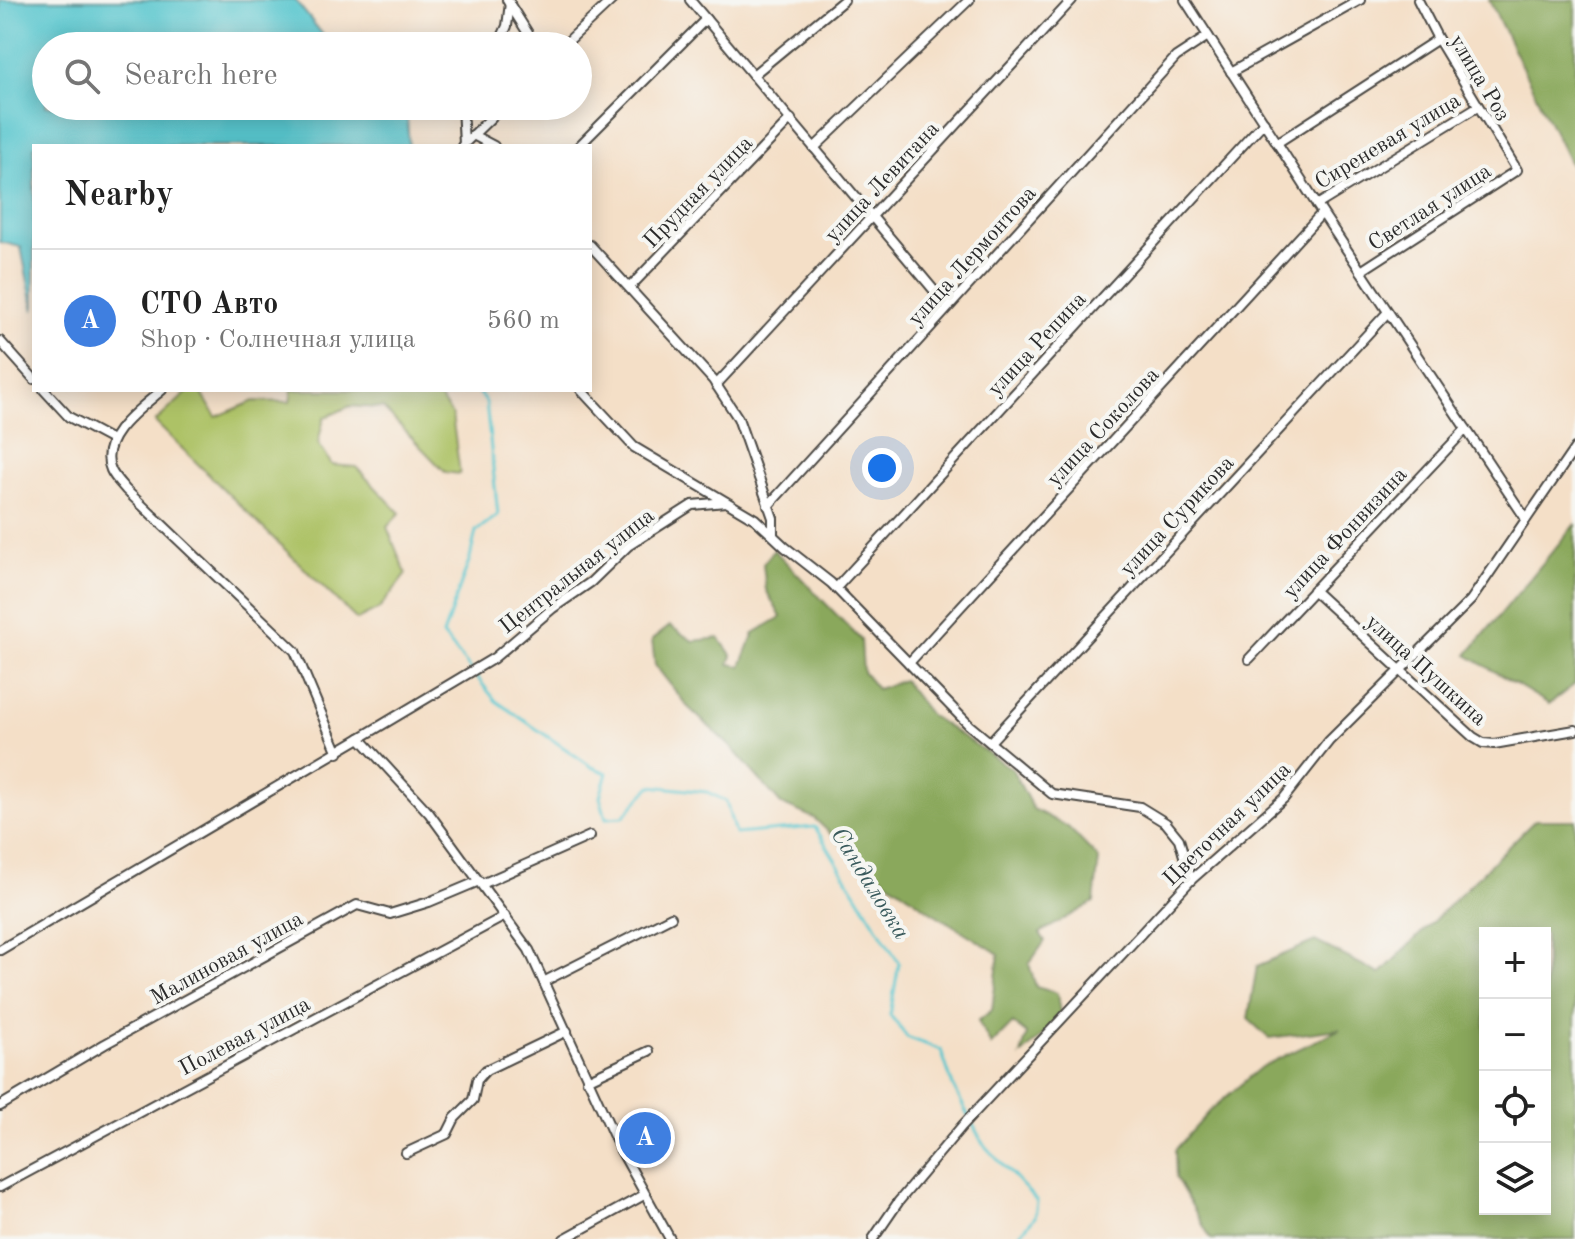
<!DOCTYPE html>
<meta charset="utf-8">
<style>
body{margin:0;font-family:"Old Standard TT",serif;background:#f6f6f6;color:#222}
.controls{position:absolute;right:24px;bottom:24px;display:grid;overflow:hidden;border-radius:0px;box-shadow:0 4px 20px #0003}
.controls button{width:72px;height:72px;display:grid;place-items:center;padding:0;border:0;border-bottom:2px solid #e0e0e0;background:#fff;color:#222;font:40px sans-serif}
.you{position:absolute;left:882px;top:468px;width:28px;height:28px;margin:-20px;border:6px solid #fff;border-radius:50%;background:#1a73e8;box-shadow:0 0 0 12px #1a73e833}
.badge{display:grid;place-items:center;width:52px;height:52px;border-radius:50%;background:#b45309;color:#fff;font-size:26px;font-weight:700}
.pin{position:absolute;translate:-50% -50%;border:4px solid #fff;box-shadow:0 2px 8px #0006}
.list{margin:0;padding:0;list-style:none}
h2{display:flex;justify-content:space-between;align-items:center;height:104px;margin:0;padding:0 32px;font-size:34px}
h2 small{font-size:26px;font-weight:400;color:#767676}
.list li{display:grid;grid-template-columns:52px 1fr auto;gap:24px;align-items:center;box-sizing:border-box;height:144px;padding:0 32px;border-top:2px solid #e0e0e0}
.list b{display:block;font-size:30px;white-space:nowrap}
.list p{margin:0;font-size:26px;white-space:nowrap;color:#767676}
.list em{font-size:26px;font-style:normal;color:#767676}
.icon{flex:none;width:44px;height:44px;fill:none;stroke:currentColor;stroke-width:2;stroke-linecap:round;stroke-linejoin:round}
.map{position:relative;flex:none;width:1575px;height:1239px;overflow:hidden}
.search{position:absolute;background:#fff;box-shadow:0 4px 20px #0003;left:32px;top:32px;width:560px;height:88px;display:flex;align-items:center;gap:20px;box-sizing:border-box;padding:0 28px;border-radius:44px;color:#767676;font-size:30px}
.panel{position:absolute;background:#fff;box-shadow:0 4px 20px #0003;left:32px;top:144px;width:560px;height:248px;border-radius:0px}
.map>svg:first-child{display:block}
</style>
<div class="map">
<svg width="1575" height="1239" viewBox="0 0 1575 1239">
<rect width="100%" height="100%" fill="#f6f6f2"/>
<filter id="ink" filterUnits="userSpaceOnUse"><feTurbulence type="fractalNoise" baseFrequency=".0125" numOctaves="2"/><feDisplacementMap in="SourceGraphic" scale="16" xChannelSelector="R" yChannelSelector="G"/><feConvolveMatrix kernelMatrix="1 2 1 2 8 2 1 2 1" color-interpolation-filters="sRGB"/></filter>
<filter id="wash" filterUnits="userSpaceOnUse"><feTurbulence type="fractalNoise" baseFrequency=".006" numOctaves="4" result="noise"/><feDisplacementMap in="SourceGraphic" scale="32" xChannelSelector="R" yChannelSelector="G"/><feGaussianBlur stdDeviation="1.8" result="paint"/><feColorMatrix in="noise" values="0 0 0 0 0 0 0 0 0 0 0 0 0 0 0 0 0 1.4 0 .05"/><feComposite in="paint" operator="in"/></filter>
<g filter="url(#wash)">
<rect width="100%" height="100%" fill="#f4dfc7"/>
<polygon fill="#adc266" stroke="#6c7648" stroke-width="2" points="190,390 200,390 216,417 254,401 290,402 292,390 434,390 452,415 460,474 445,472 383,408 350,406 324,418 318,443 332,465 356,467 400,513 387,527 406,574 379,609 357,620 155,422"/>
<g fill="#8aa85b" stroke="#5a6a43" stroke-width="2" fill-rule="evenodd">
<polygon points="1489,0 1575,0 1575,174"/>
<polygon points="1575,524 1575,684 1549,704 1467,655"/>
<polygon points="774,550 861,640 863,672 877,689 903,680 930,715 1012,769 1033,809 1068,827 1099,859 1094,902 1040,933 1045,941 1029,964 1036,987 1057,993 1061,1019 1021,1055 1027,1034 1013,1023 991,1045 978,1021 992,1010 999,954 930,911 856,858 814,818 781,804 731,747 688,707 655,665 652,640 670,626 693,641 719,638 732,656 729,664 741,666 754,633 781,617 766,590 763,564"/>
<path d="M1535,820H1575V1239H1211L1176,1178L1175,1150L1212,1109L1261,1067L1340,1029L1269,1038L1248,1019L1257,966L1315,941L1380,974ZM1545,933V1209H1485V933Z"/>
</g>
<polygon fill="#59c6ce" stroke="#42787c" stroke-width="2" points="0,0 295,0 332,46 46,46 46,106 411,106 407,117 409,146 34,146 34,311 21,247 0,242"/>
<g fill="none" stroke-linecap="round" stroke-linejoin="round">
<polyline stroke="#59c6ce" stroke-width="3" points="477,390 486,402 498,515 476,531 470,558 443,635 496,701 592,767 607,773 600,797 606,818 623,817 651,786 707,792 726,801 735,834 815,827 899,963 890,1015 907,1037 941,1050 953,1086 983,1144 1037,1201 1035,1217 1019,1235 1020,1239"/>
</g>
</g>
<g filter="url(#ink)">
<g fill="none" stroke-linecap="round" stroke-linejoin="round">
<g stroke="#494642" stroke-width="12">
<g id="street">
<polyline points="507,0 536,46"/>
<polyline points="690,0 948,307"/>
<polyline points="1185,0 1319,208 1526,519"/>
<polyline points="498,46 507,26 510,3"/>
<polyline points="563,46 612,0"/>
<polyline points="1231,72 1360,0"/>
<polyline points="753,75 844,0"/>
<polyline points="462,106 464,144"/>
<polyline points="473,135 494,146"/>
<polyline points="1277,143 1438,39"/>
<polyline points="462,146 503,106"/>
<polyline points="579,146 706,19"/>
<polyline points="814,148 969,0"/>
<polyline points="1317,205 1477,107"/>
<polyline points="590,245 713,380 738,418 773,518 773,534"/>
<polyline points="1361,271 1517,170 1438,39 1418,0"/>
<polyline points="630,287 791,119"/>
<polyline points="0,341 34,379"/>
<polyline points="716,385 1072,0"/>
<polyline points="44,390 69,417 112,440"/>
<path d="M162,390C141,408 97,438 111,470C114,477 121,484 126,490L295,651L338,753"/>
<polyline points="581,390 634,447 755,519 785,547 831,583 969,725 1052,794 1140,807 1166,823 1179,839 1191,880"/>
<polyline points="768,506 1176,57 1208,36"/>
<polyline points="836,588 1264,122"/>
<polyline points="1313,590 1473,737 1483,743 1494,744 1575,730"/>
<polyline points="1249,659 1466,429"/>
<polyline points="909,663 1322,213"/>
<polyline points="360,738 494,658 553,608 591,582 628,546 692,505 726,502"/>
<polyline points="990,742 1388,312"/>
<polyline points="482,884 590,836"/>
<polyline points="0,950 360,738 429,813 529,950 618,1145 670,1239"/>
<polyline points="545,981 671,917"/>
<polyline points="587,1080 649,1051"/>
<polyline points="0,1106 105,1044 357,905 390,914 429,902 479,881"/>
<polyline points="406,1153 447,1134 455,1118 473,1100 477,1080 486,1070 567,1031"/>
<polyline points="0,1187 505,916"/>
<polyline points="564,1239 644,1195"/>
<polyline points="873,1239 899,1201 962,1126 1191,880 1284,798 1329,741 1471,600 1575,448"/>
</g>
</g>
<use href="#street" stroke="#fff" stroke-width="8"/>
</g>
</g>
<g text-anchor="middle" stroke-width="8" stroke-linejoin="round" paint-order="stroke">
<g font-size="22" fill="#2b2b2b" stroke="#f6f6f2">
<text transform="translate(1481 77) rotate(59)" y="8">улица Роз</text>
<text transform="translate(1387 140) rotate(-31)" y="8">Сиреневая улица</text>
<text transform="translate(881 181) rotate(-47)" y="8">улица Левитана</text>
<text transform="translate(697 191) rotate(-46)" y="8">Прудная улица</text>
<text transform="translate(1429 206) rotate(-33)" y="8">Светлая улица</text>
<text transform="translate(971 255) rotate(-48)" y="8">улица Лермонтова</text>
<text transform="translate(1036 343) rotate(-47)" y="8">улица Репина</text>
<text transform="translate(1102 426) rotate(-47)" y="8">улица Соколова</text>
<text transform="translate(1176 515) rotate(-47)" y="8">улица Сурикова</text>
<text transform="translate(1344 532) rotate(-47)" y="8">улица Фонвизина</text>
<text transform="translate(576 570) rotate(-38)" y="8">Центральная улица</text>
<text transform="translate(1427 669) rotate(42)" y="8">улица Пушкина</text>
<text transform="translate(1226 823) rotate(-44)" y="8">Цветочная улица</text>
<text transform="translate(226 957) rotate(-29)" y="8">Малиновая улица</text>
<text transform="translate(244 1035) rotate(-28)" y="8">Полевая улица</text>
</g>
<g font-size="24" font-style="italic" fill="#395a5c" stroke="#f6f6f2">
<text transform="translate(871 883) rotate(58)" y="8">Сандаловка</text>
</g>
</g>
</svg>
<div class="controls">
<button>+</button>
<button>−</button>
<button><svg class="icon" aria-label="locate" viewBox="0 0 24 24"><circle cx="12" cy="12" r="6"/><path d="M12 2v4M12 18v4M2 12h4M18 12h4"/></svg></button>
<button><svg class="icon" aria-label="layers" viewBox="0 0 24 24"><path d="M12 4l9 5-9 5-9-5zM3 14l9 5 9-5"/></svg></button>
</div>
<div class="you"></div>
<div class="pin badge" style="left:645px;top:1138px;background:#3f7fe0">A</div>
<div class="search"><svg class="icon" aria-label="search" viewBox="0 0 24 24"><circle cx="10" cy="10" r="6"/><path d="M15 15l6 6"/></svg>Search here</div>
<section class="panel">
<h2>Nearby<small></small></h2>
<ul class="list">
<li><span class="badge" style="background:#3f7fe0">A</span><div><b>СТО Авто</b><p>Shop · Солнечная улица</p></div><em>560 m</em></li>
</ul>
</section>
</div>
